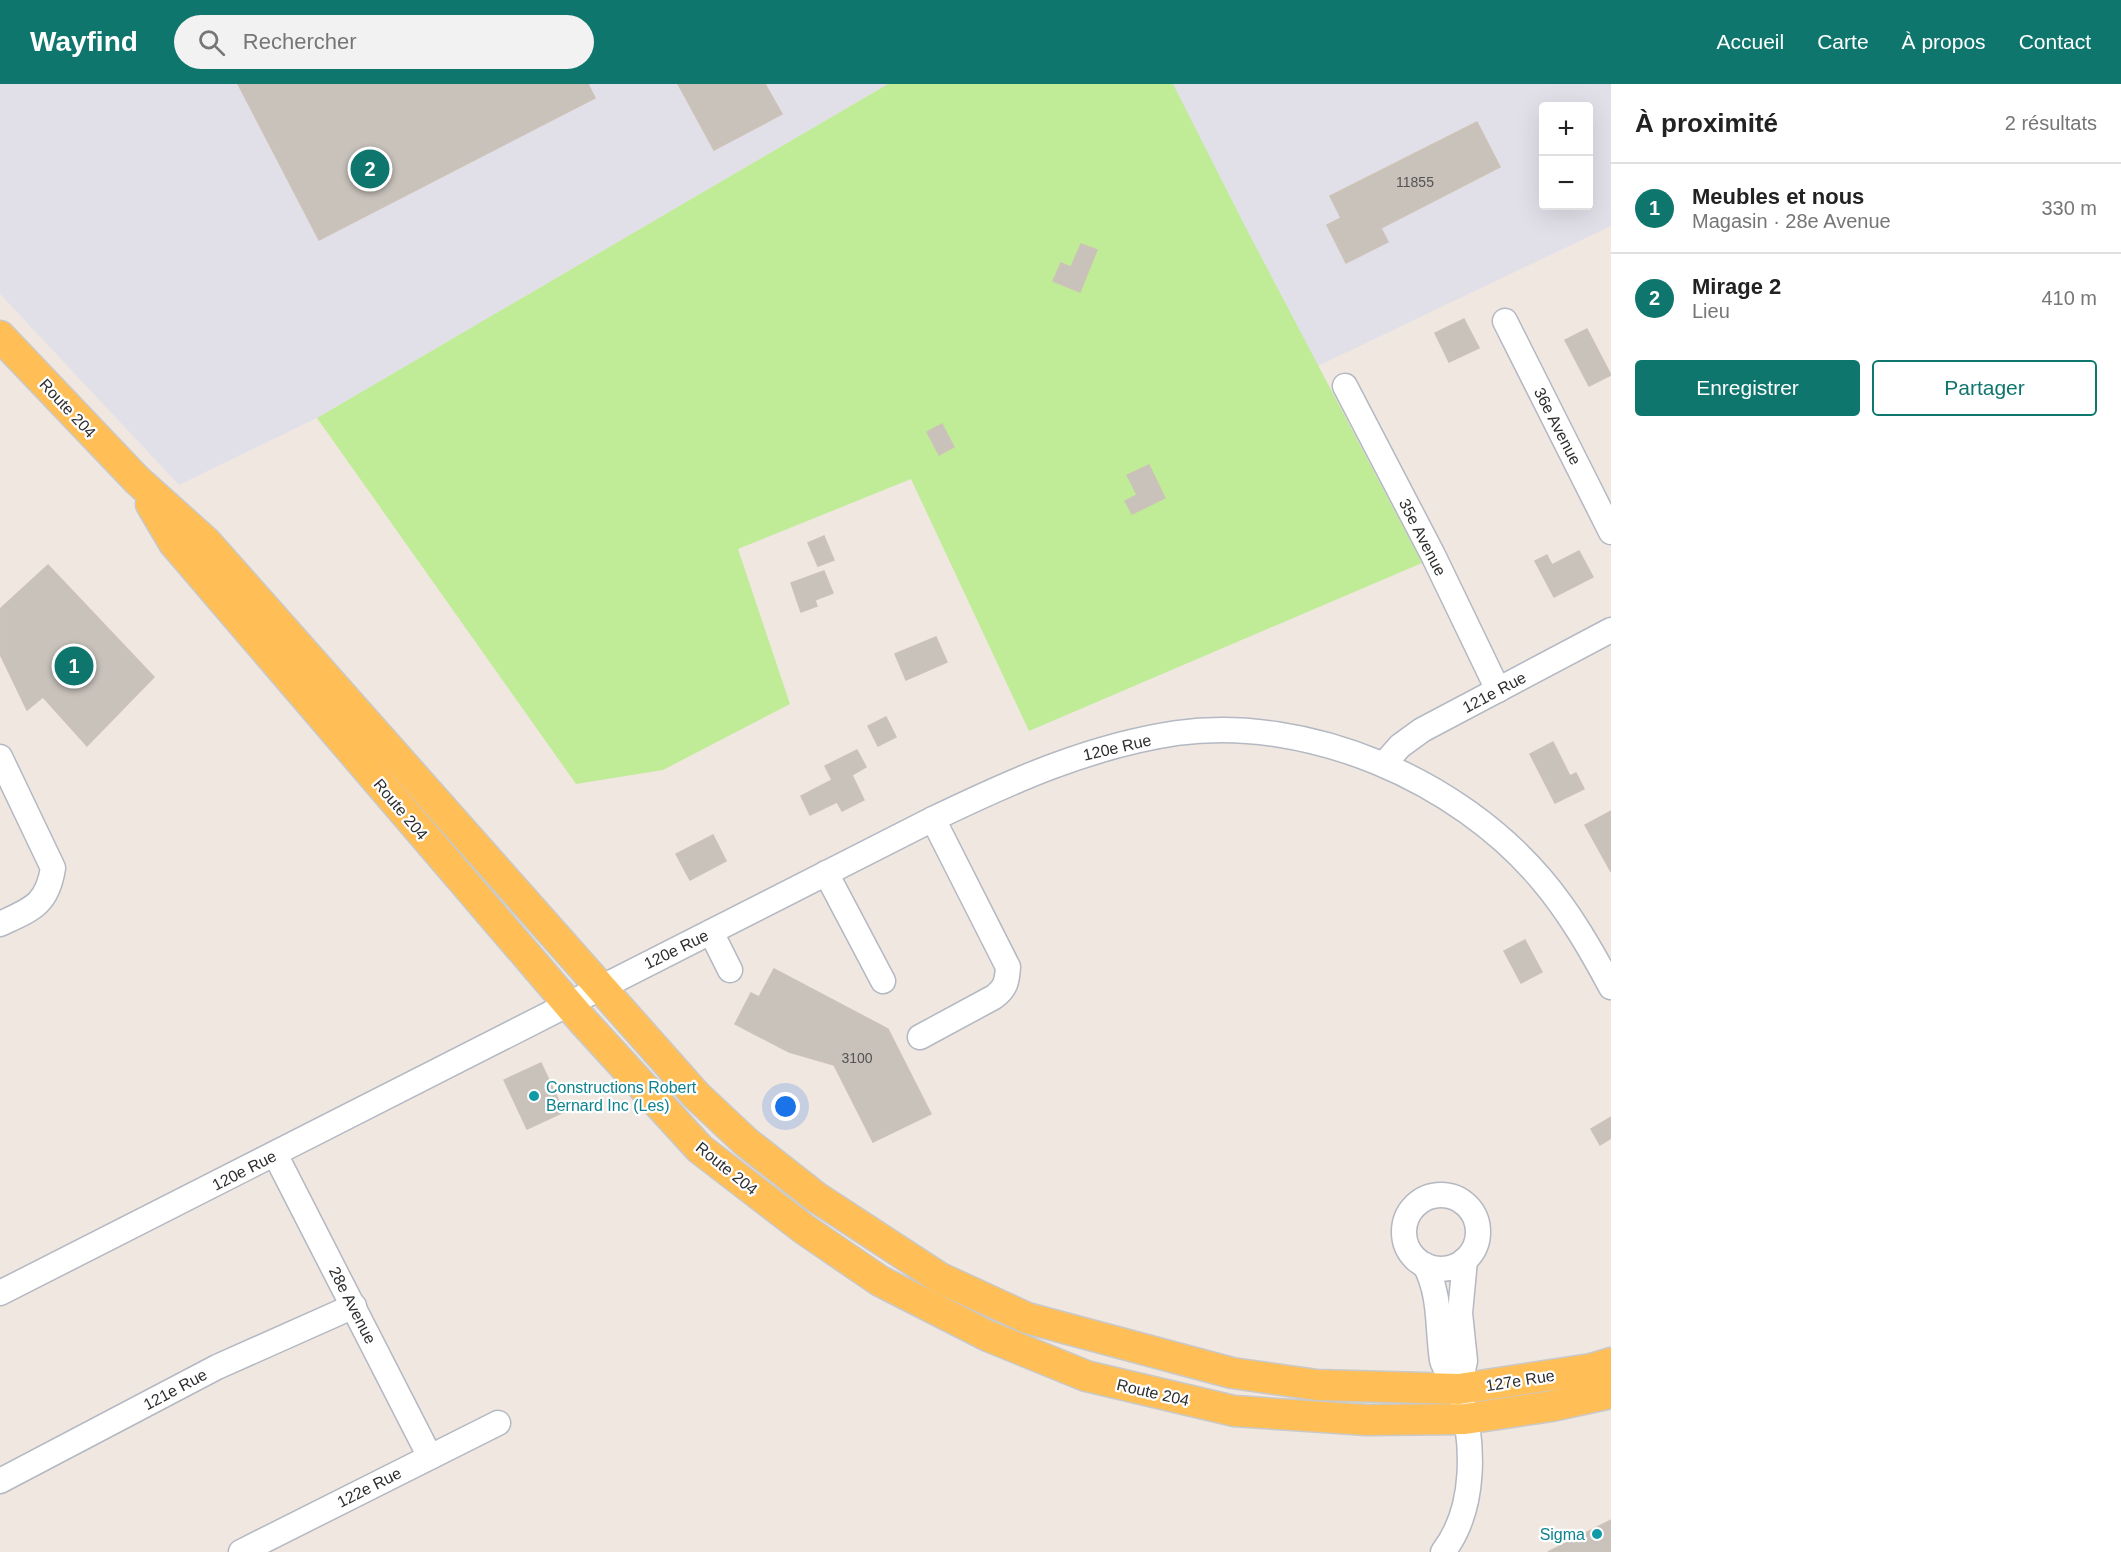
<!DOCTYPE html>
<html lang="fr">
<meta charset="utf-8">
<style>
body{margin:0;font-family:Arial,sans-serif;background:#f2f2f2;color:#222}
.controls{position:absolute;right:18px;top:18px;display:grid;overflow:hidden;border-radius:6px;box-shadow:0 6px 24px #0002}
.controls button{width:54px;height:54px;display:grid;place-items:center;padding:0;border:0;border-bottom:2px solid #e0e0e0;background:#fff;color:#222;font:30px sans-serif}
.you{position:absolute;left:786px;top:1023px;width:21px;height:21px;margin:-15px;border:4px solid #fff;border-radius:50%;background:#1a73e8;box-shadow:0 0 0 9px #1a73e833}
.badge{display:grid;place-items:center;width:39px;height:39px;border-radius:50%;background:#0f766e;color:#fff;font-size:20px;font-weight:700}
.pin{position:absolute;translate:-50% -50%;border:3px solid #fff;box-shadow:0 2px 6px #0006}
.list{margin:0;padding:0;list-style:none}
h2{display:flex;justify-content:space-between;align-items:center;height:78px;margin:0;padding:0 24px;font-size:26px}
h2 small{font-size:20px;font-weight:400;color:#767676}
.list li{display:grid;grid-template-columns:39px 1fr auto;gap:18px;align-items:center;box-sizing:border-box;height:90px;padding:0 24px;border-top:2px solid #e0e0e0}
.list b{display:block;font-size:22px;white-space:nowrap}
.list p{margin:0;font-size:20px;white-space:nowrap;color:#767676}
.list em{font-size:20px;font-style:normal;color:#767676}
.actions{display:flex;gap:12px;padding:18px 24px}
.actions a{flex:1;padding:14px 0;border:2px solid #0f766e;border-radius:6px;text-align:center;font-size:21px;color:#0f766e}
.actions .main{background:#0f766e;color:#fff}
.icon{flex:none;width:33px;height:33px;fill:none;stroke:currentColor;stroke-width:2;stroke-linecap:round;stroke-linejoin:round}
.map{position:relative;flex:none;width:1611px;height:1468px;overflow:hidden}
header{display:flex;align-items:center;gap:36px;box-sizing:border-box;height:84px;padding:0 30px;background:#0f766e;color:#fff}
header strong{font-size:28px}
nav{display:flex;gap:33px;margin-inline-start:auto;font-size:21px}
.search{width:420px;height:54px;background:#f2f2f2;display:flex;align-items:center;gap:15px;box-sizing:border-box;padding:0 21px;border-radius:33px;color:#767676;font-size:22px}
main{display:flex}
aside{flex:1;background:#fff}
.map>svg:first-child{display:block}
</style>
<header>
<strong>Wayfind</strong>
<div class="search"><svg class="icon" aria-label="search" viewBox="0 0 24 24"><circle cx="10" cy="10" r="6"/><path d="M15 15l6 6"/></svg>Rechercher</div>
<nav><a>Accueil</a><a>Carte</a><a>À propos</a><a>Contact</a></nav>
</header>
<main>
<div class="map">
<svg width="1611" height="1468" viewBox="0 0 1611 1468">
<rect width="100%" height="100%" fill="#f0e7e0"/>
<g fill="#e1e0e9" fill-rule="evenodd">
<polygon points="0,0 888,0 317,334 179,401 0,210"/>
<path d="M1169,0H1611V142L1318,282ZM1544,22H1588V122H1544Z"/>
</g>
<polygon fill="#c0ec97" points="888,0 1173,0 1247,146 1422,479 1029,647 911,395 738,465 790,620 663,686 576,700 317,334"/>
<g fill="#c8c2bb" stroke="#cdc2b8" stroke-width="1.5">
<polygon points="238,0 588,0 595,14 319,156"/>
<polygon points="678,0 765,0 782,30 714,66"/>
<polygon points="1477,38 1500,83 1381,144 1388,158 1346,179 1327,141 1341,134 1330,112"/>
<polygon points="1081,160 1097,166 1080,208 1053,197 1061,179 1071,183"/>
<polygon points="1464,235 1479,264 1449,278 1435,249"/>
<polygon points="1587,245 1611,291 1589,302 1565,256"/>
<polygon points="942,340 954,363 939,371 927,348"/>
<polygon points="1149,381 1165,414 1132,430 1125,417 1137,411 1127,391"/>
<polygon points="824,452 834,476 818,482 808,459"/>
<polygon points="1579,467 1593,493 1554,513 1535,477 1547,471 1552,481"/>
<polygon points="48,481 154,593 87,662 43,613 27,626 0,570 0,525"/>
<polygon points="824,487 833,509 815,516 817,522 801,528 791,499"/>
<polygon points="936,553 947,578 906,596 895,570"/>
<polygon points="886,633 896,653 878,662 868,642"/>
<polygon points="1553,658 1570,692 1576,689 1584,705 1555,719 1530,670"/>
<polygon points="857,666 866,683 852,691 864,716 842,727 837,718 810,731 801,712 832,696 825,682"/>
<polygon points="1611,727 1611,788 1585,741"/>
<polygon points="713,751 726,777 690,796 676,770"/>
<polygon points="1525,856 1542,888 1521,899 1504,867"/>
<polygon points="774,885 888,945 931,1030 873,1058 834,981 789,968 735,940 751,909 759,913"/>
<polygon points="541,979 564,1028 527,1045 504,996"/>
<polygon points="1611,1033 1611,1054 1600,1061 1591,1045"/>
<polygon points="1611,1436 1611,1468 1548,1468"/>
</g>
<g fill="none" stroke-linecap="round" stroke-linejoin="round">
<g stroke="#b3b8c2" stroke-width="27">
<g id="minor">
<polyline points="1505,237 1611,448"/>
<polyline points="1345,302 1433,471 1498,606"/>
<path d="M0,673L53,784C47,821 32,825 0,840"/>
<polyline points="1384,680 1400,662 1422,646 1611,546"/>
<polyline points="826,789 883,897"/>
<polyline points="711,848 730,886"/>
<path d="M920,953L994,913C1006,904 1007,897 1008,883L933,735"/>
<polyline points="275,1070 430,1373"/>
<circle cx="1441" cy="1148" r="37"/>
<path d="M1425,1181C1441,1212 1437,1242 1442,1276C1444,1287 1457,1296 1460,1307C1474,1358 1477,1424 1443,1468"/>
<path d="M0,1209L933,735C1012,697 1089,662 1177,649C1308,631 1458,696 1542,796C1570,829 1591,866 1611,903"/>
<polyline points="1459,1305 1465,1277 1460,1229 1465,1176"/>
<polyline points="0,1397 217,1283 354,1222"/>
<polyline points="241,1468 498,1339"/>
</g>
</g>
<g stroke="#c9c9c9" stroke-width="33">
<g id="major">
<polyline points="0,252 137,396 206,458 696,1011 746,1058 816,1113 940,1194 1027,1234 1232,1289 1317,1301 1459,1305 1591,1285 1611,1279"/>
<polyline points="151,420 174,459 582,936 700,1065 804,1145 880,1197 988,1252 1086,1292 1234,1327 1367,1336 1465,1335 1552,1322 1611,1309"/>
</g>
</g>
<use href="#minor" stroke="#fff" stroke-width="24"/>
<use href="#major" stroke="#ffbf56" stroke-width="30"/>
</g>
<g fill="#0f9aa8" stroke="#fff" stroke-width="2">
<circle cx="534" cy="1012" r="6"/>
<circle cx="1597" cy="1450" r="6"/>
</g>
<g text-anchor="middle" stroke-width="4.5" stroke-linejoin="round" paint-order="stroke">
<g font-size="14" fill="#545351">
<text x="1415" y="103">11855</text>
<text x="857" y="979">3100</text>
</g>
<g font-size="16" fill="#2e2e2e" stroke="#fff">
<text transform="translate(68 324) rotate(47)" y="6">Route 204</text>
<text transform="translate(1558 342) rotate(63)" y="6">36e Avenue</text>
<text transform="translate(1423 453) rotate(63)" y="6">35e Avenue</text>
<text transform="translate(1494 608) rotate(-28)" y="6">121e Rue</text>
<text transform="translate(1117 663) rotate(-13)" y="6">120e Rue</text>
<text transform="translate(401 725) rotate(50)" y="6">Route 204</text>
<text transform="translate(676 865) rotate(-26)" y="6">120e Rue</text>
<text transform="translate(727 1084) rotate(39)" y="6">Route 204</text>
<text transform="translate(244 1086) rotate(-27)" y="6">120e Rue</text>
<text transform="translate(353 1221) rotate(63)" y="6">28e Avenue</text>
<text transform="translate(1520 1296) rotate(-9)" y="6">127e Rue</text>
<text transform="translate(175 1305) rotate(-28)" y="6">121e Rue</text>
<text transform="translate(1153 1308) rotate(13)" y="6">Route 204</text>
<text transform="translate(369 1403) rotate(-27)" y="6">122e Rue</text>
</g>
<g font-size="16" fill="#0d838f" stroke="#fff" text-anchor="start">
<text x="546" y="1009">Constructions Robert<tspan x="546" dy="18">Bernard Inc (Les)</tspan></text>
<text x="1585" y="1456" text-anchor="end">Sigma</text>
</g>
</g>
</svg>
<div class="controls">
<button>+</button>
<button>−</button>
</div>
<div class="you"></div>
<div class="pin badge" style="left:74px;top:582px">1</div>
<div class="pin badge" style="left:370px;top:85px">2</div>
</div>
<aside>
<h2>À proximité<small>2 résultats</small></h2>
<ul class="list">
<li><span class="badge">1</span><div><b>Meubles et nous</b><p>Magasin · 28e Avenue</p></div><em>330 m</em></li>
<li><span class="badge">2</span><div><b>Mirage 2</b><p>Lieu</p></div><em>410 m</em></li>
</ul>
<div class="actions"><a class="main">Enregistrer</a><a>Partager</a></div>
</aside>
</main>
